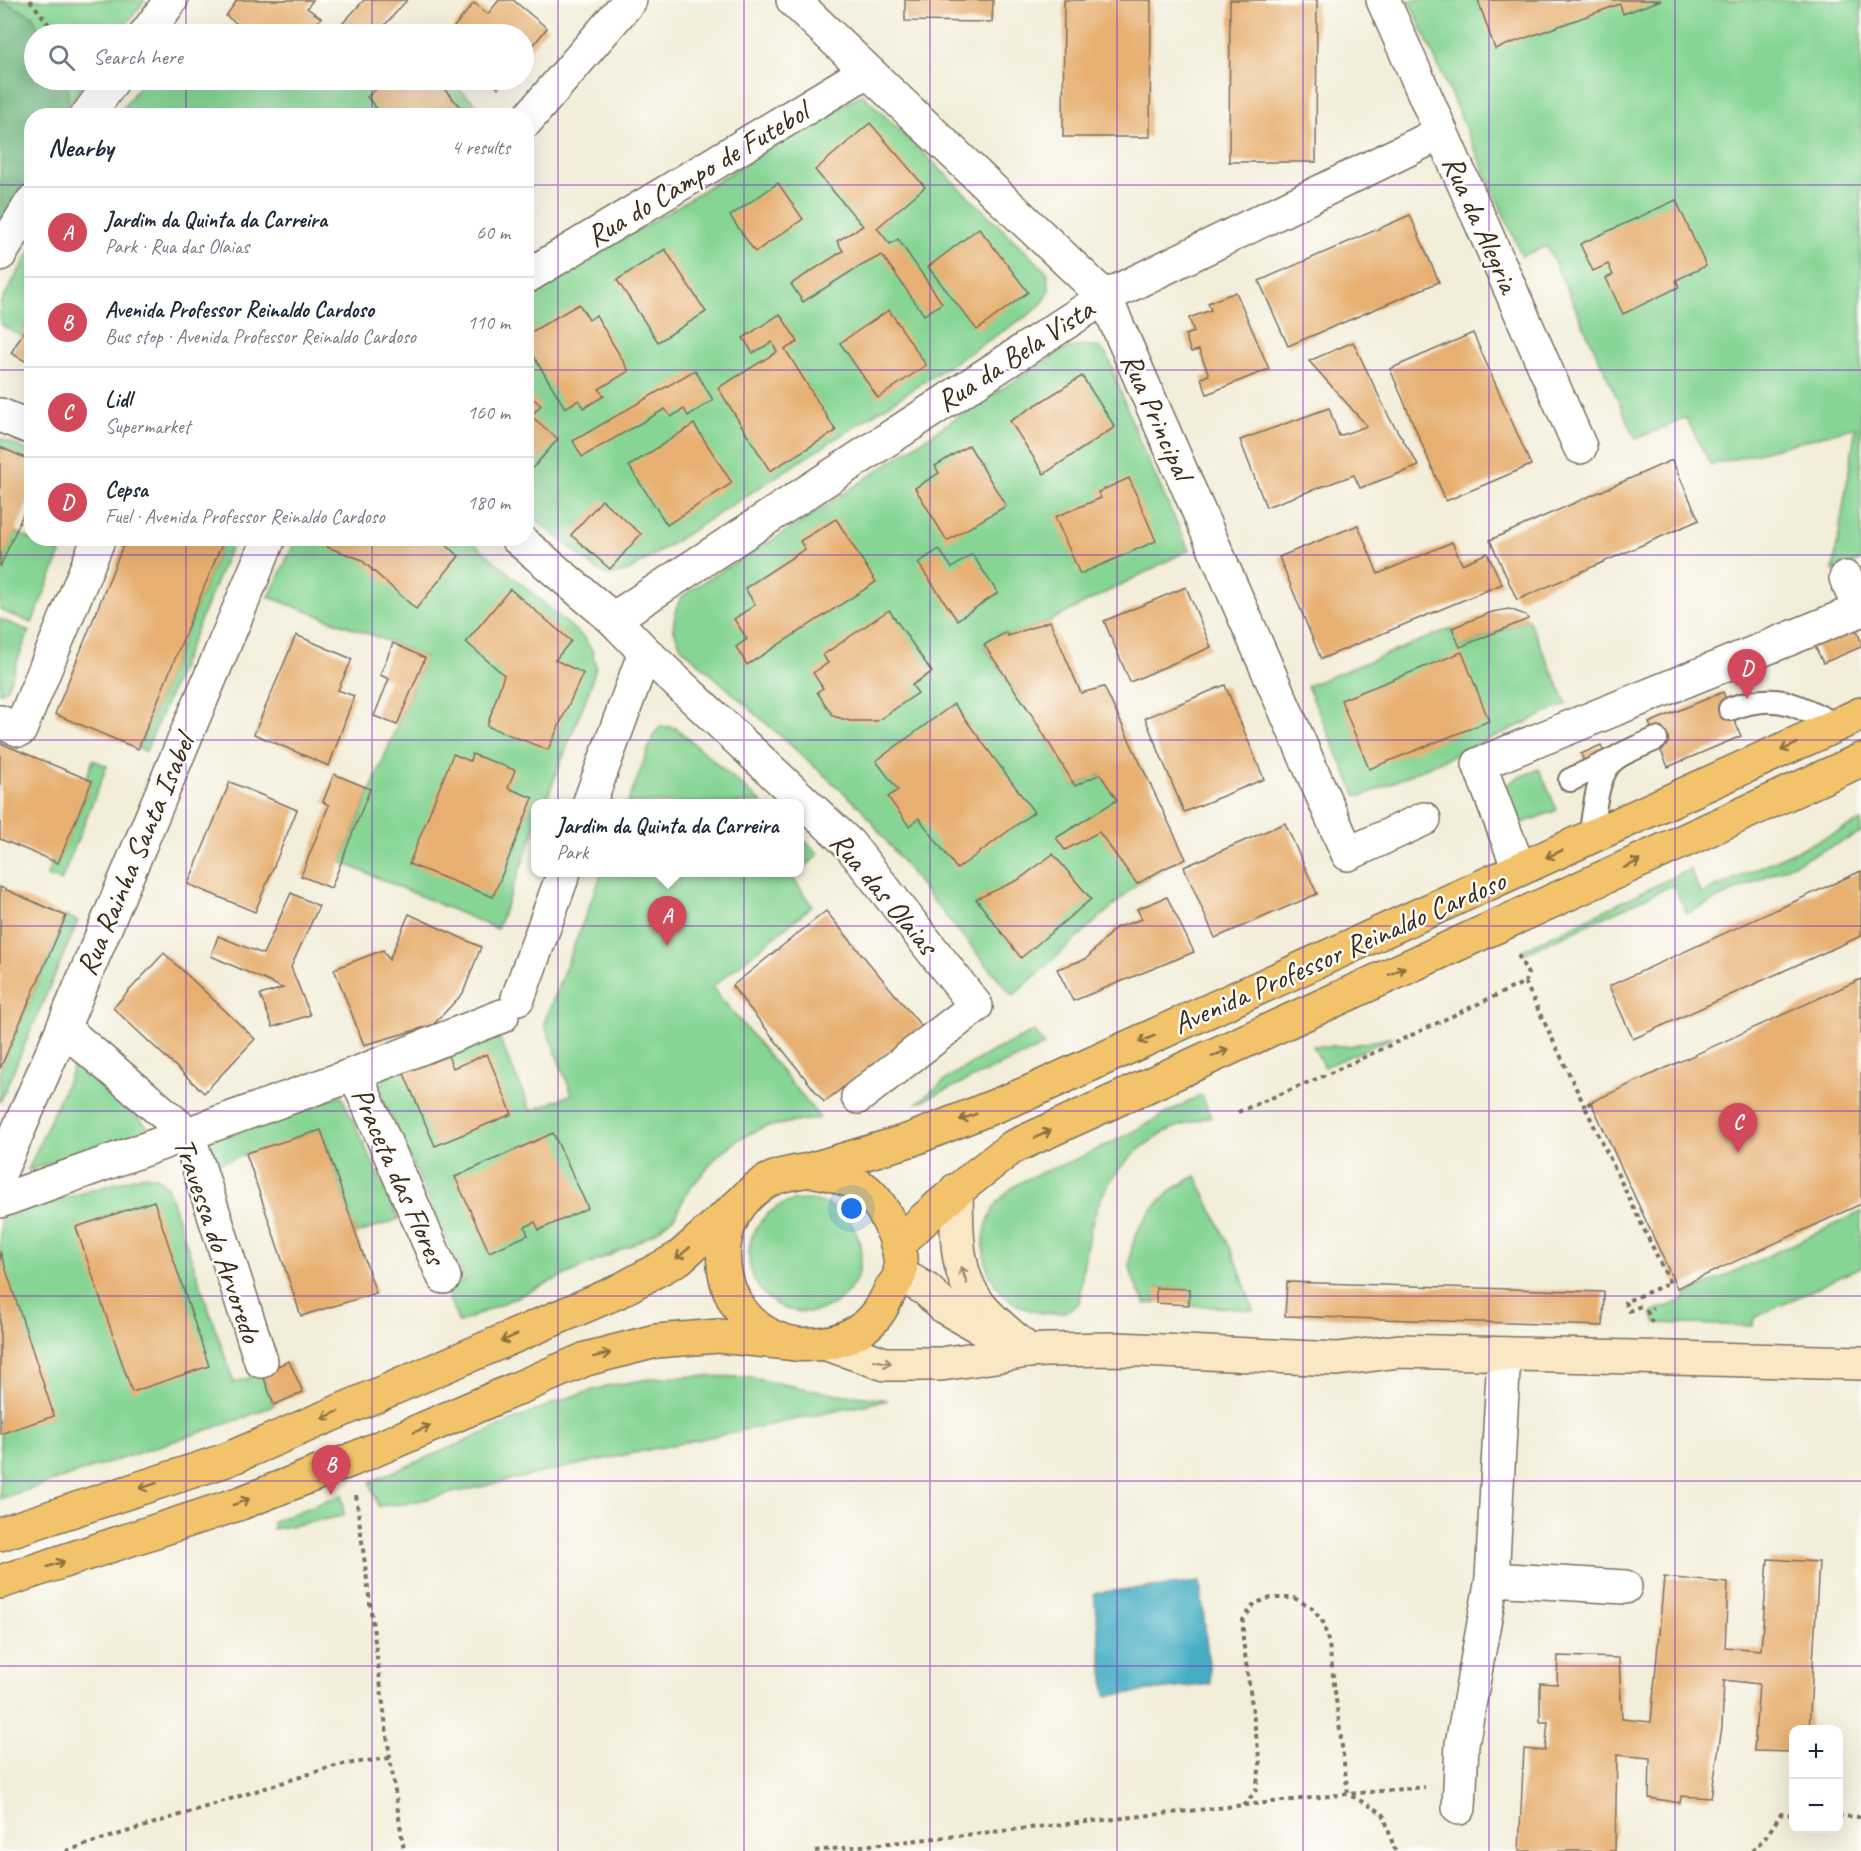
<!DOCTYPE html>
<meta charset="utf-8">
<style>
body{margin:0;font-family:Caveat,sans-serif;background:#f6f6f7;color:#1f2937}
.controls{position:absolute;right:18px;bottom:18px;display:grid;overflow:hidden;border-radius:12px;box-shadow:0 6px 24px #0002}
.controls button{width:54px;height:54px;display:grid;place-items:center;padding:0;border:0;border-bottom:2px solid #e0e1e3;background:#fff;color:#1f2937;font:30px sans-serif}
.you{position:absolute;left:852px;top:1209px;width:21px;height:21px;margin:-15px;border:4px solid #fff;border-radius:50%;background:#1a73e8;box-shadow:0 0 0 9px #1a73e833}
.badge{display:grid;place-items:center;width:39px;height:39px;border-radius:50%;background:#d1495b;color:#fff;font-size:20px;font-weight:700}
.pin{position:absolute;translate:-50% -50px;filter:drop-shadow(0 2px 3px #0008)}
.pin::after{content:'';position:absolute;top:32px;width:21px;height:18px;background:inherit;clip-path:polygon(0 0,100% 0,50% 100%)}
.popup{position:absolute;left:531px;top:799px;width:273px;height:78px;box-sizing:border-box;display:grid;place-content:center;border-radius:12px;background:#fff;filter:drop-shadow(0 2px 4px #0005);font-size:20px;white-space:nowrap;color:#747a83}
.popup b{font-size:22px;color:#1f2937}
.popup::after{content:'';position:absolute;left:50%;top:100%;margin-left:-12px;border:12px solid transparent;border-top-color:#fff}
.list{margin:0;padding:0;list-style:none}
h2{display:flex;justify-content:space-between;align-items:center;height:78px;margin:0;padding:0 24px;font-size:26px}
h2 small{font-size:20px;font-weight:400;color:#747a83}
.list li{display:grid;grid-template-columns:39px 1fr auto;gap:18px;align-items:center;box-sizing:border-box;height:90px;padding:0 24px;border-top:2px solid #e0e1e3}
.list b{display:block;font-size:22px;white-space:nowrap}
.list p{margin:0;font-size:20px;white-space:nowrap;color:#747a83}
.list em{font-size:20px;font-style:normal;color:#747a83}
.icon{flex:none;width:33px;height:33px;fill:none;stroke:currentColor;stroke-width:2;stroke-linecap:round;stroke-linejoin:round}
.map{position:relative;flex:none;width:1861px;height:1851px;overflow:hidden}
.search{position:absolute;background:#fff;box-shadow:0 6px 24px #0002;left:24px;top:24px;width:510px;height:66px;display:flex;align-items:center;gap:15px;box-sizing:border-box;padding:0 21px;border-radius:33px;color:#747a83;font-size:22px}
.panel{position:absolute;background:#fff;box-shadow:0 6px 24px #0002;left:24px;top:108px;width:510px;height:438px;border-radius:24px}
.map>svg:first-child{display:block}
</style>
<div class="map">
<svg width="1861" height="1851" viewBox="0 0 1861 1851">
<rect width="100%" height="100%" fill="#fdfcf7"/>
<filter id="ink" filterUnits="userSpaceOnUse"><feTurbulence type="fractalNoise" baseFrequency=".0167" numOctaves="2"/><feDisplacementMap in="SourceGraphic" scale="12" xChannelSelector="R" yChannelSelector="G"/><feConvolveMatrix kernelMatrix="1 2 1 2 8 2 1 2 1" color-interpolation-filters="sRGB"/></filter>
<filter id="wash" filterUnits="userSpaceOnUse"><feTurbulence type="fractalNoise" baseFrequency=".008" numOctaves="4" result="noise"/><feDisplacementMap in="SourceGraphic" scale="24" xChannelSelector="R" yChannelSelector="G"/><feGaussianBlur stdDeviation="1.35" result="paint"/><feColorMatrix in="noise" values="0 0 0 0 0 0 0 0 0 0 0 0 0 0 0 0 0 1.4 0 .05"/><feComposite in="paint" operator="in"/></filter>
<g filter="url(#wash)">
<rect width="100%" height="100%" fill="#f3eeda"/>
<g fill="#86d594" stroke="#608059" stroke-width="1.5">
<polygon points="0,0 145,0 119,34 34,34 34,80 86,80 62,115 32,116"/>
<polygon points="1409,0 1861,0 1861,560 1833,571 1856,427 1711,465 1686,418 1636,439 1547,246 1522,256"/>
<polygon points="143,80 449,80 489,115 118,116"/>
<path d="M862,94L1047,272C1052,293 1048,298 1033,312L629,571L610,576L596,569L527,512L526,296L670,211L776,144Z"/>
<polygon points="31,250 31,317 21,336 0,324 0,304"/>
<polygon points="1083,346 1097,346 1107,355 1138,438 1189,550 1050,621 1008,636 1006,632 984,646 1032,715 1075,786 1100,774 1165,868 1137,884 1013,996 928,895 861,808 681,647 673,628 676,609 681,597 703,582 797,525 962,414 1067,348"/>
<polygon points="0,438 31,452 31,461 0,447"/>
<polygon points="15,532 61,553 32,623 0,610 0,567"/>
<polygon points="217,539 234,539 146,751 138,749 223,541"/>
<polygon points="296,539 469,539 583,637 592,650 596,666 590,688 545,803 535,804 535,829 497,929 341,862 425,658 393,643 269,597"/>
<polygon points="0,619 29,631 7,688 0,693"/>
<polygon points="1528,619 1567,704 1363,796 1356,795 1307,686 1452,628 1461,647"/>
<polygon points="661,726 676,728 762,803 628,803 654,734"/>
<polygon points="93,760 107,766 61,881 47,876 52,861 58,862 92,781 86,779"/>
<polygon points="1539,769 1557,810 1517,825 1502,788 1519,777"/>
<polygon points="1861,821 1861,833 1687,913 1673,885 1524,954 1522,950 1690,869 1701,894"/>
<polygon points="799,836 819,854 799,872"/>
<polygon points="799,872 793,878 812,906 712,987 820,1118 764,1127 741,1138 717,1156 688,1191 675,1216 656,1232 632,1245 459,1323 445,1289 465,1280 372,1075 494,1026 531,1111 572,1094 544,1023 602,873"/>
<polygon points="66,916 78,921 0,1102 0,1069"/>
<polygon points="1035,1031 1044,1046 915,1104 952,1075 991,1052"/>
<polygon points="1394,1037 1324,1067 1313,1046 1349,1046"/>
<polygon points="77,1059 153,1132 28,1170"/>
<polygon points="341,1095 399,1219 356,1234 321,1130 216,1164 209,1138"/>
<path d="M1201,1095L1211,1116C1197,1121 1181,1124 1167,1131C1160,1134 1154,1139 1148,1143C1091,1182 1086,1240 1079,1303C1064,1315 1056,1315 1037,1312C981,1301 967,1232 1005,1194C1024,1175 1055,1169 1079,1158C1121,1140 1160,1116 1201,1095Z"/>
<polygon points="144,1175 157,1177 167,1187 234,1383 262,1373 274,1405 246,1417 0,1499 0,1217"/>
<path d="M1196,1176L1238,1265L1253,1310L1189,1305L1188,1289L1157,1288L1156,1303L1145,1304C1139,1291 1129,1275 1130,1260C1132,1223 1165,1190 1196,1176Z"/>
<circle cx="805" cy="1256" r="56"/>
<polygon points="1861,1212 1861,1267 1754,1318 1753,1326 1656,1323 1652,1313 1685,1299 1685,1295"/>
<polygon points="697,1376 746,1377 824,1392 888,1400 572,1466 404,1504 378,1506 370,1482 561,1400 607,1386 655,1378"/>
<polygon points="342,1495 344,1516 273,1529 273,1521"/>
</g>
<polygon fill="#6cb67e" stroke="#54704e" stroke-width="1.5" points="0,0 32,15 42,34 34,34 34,80 66,80 68,83 68,112 66,115 32,116 31,184 15,216 0,231"/>
<polygon fill="#44aec3" stroke="#406c70" stroke-width="1.5" points="1200,1582 1211,1684 1106,1696 1094,1593"/>
<g id="blocks">
<g fill="#e7b072">
<polygon points="237,0 313,0 307,8 321,18 309,34 252,34 226,16"/>
<polygon points="364,0 407,0 377,34 333,34"/>
<polygon points="499,0 513,0 547,28 524,57 524,34 448,34 474,3 488,14"/>
<polygon points="905,0 993,0 992,22 905,21"/>
<polygon points="1064,0 1151,0 1150,137 1063,137"/>
<polygon points="1230,0 1317,0 1316,162 1229,162"/>
<polygon points="1478,0 1661,0 1623,14 1620,4 1495,49"/>
<polygon points="387,80 436,80 463,110 457,116 383,116 367,97"/>
<polygon points="487,80 505,80 498,88"/>
<polygon points="870,123 925,187 877,228 890,244 898,239 942,303 924,315 882,255 855,269 803,302 791,284 843,251 837,241 863,226 815,170"/>
<polygon points="778,183 803,219 755,252 730,216"/>
<polygon points="1676,200 1706,266 1676,280 1679,287 1623,314 1606,278 1613,275 1608,264 1593,271 1580,244"/>
<polygon points="1410,215 1439,282 1288,346 1259,281"/>
<polygon points="979,228 1028,292 977,330 928,267"/>
<polygon points="665,249 706,312 658,342 617,280"/>
<polygon points="1236,292 1269,369 1207,394 1201,378 1209,375 1199,350 1191,352 1185,335 1194,332 1189,318 1211,310 1208,303"/>
<polygon points="579,304 589,320 596,315 629,371 599,389 604,396 584,408 579,400 565,408 526,344 526,335"/>
<polygon points="889,310 926,365 878,398 840,343"/>
<polygon points="780,314 798,342 785,349 836,431 770,471 718,388 777,352 772,342 753,353 743,338"/>
<polygon points="32,317 32,365 11,353"/>
<polygon points="1473,333 1531,465 1446,501 1390,369"/>
<polygon points="1353,342 1390,419 1419,466 1360,488 1354,475 1266,507 1240,440 1329,408 1339,436 1367,426 1309,361"/>
<polygon points="695,370 713,400 688,416 684,409 671,417 665,409 582,457 573,441"/>
<polygon points="1082,376 1115,427 1044,474 1010,421"/>
<polygon points="526,393 541,405 531,416 558,439 526,476"/>
<polygon points="694,424 732,483 667,525 629,466"/>
<polygon points="969,445 1006,506 947,541 915,488 939,473 935,466"/>
<polygon points="0,447 32,461 32,494 0,567"/>
<polygon points="1672,460 1699,520 1517,600 1490,540"/>
<polygon points="1129,478 1156,541 1080,574 1055,517 1101,498 1098,492"/>
<polygon points="602,500 641,534 610,569 571,535"/>
<polygon points="836,519 876,582 747,665 736,647 747,639 734,619 755,605 745,588 805,549 800,541"/>
<polygon points="1358,525 1378,574 1452,542 1462,564 1487,553 1502,584 1321,659 1279,557"/>
<polygon points="126,538 217,538 223,541 138,749 55,714"/>
<polygon points="331,538 438,538 459,556 416,609 360,559 327,547"/>
<polygon points="939,549 952,568 972,554 998,593 957,620 918,563"/>
<polygon points="1186,587 1211,647 1130,682 1104,621"/>
<polygon points="510,589 571,641 555,660 583,673 548,750 487,726 504,675 466,642"/>
<polygon points="1509,609 1526,615 1528,619 1460,647 1452,628 1492,612"/>
<polygon points="889,610 932,672 912,685 918,693 877,721 850,721 833,716 817,692 823,688 813,673 828,663 823,655"/>
<polygon points="1050,621 1081,693 1104,687 1186,859 1165,868 1137,884 1099,832 1065,850 1056,838 1117,800 1100,774 1075,786 1032,715 984,645 1006,632 1008,636"/>
<polygon points="1855,627 1861,641 1861,647 1823,663 1814,644"/>
<polygon points="296,635 352,659 338,690 354,696 329,766 254,734"/>
<polygon points="393,643 425,658 397,725 374,716 389,679 380,675"/>
<polygon points="1462,652 1489,721 1369,769 1341,700"/>
<polygon points="1225,685 1264,779 1184,812 1145,718"/>
<polygon points="1723,692 1741,736 1668,767 1649,723"/>
<polygon points="954,704 1034,812 957,869 919,818 909,826 888,797 898,790 876,761"/>
<polygon points="0,743 92,781 58,863 0,839"/>
<polygon points="1601,745 1605,756 1585,764 1581,754"/>
<polygon points="453,754 470,761 472,754 515,770 508,788 533,798 493,897 409,864"/>
<polygon points="334,774 370,789 331,888 301,876 329,805 323,802"/>
<polygon points="230,782 297,810 255,912 188,884"/>
<polygon points="1285,823 1317,894 1215,938 1184,867"/>
<polygon points="1053,854 1091,899 1021,958 976,899 1018,880"/>
<polygon points="1861,871 1861,936 1633,1039 1609,986"/>
<polygon points="0,887 66,916 0,1069"/>
<polygon points="291,893 319,906 291,967 310,1015 273,1027 260,995 283,988 211,956 218,936 263,954"/>
<polygon points="1167,897 1194,952 1073,1001 1057,969 1086,959 1115,928 1142,919 1137,909"/>
<polygon points="826,911 922,1027 824,1102 732,986"/>
<polygon points="409,914 481,947 463,993 433,1025 364,1045 334,969 383,950 389,960"/>
<polygon points="164,953 255,1039 204,1093 113,1008"/>
<polygon points="1861,979 1861,1204 1677,1288 1591,1102"/>
<polygon points="446,1051 453,1068 487,1054 512,1114 435,1146 402,1069"/>
<polygon points="321,1130 376,1293 301,1316 246,1153"/>
<polygon points="553,1133 588,1208 539,1230 535,1222 525,1227 528,1235 489,1252 455,1177"/>
<polygon points="154,1201 209,1366 132,1392 76,1227"/>
<polygon points="0,1251 54,1416 0,1434"/>
<polygon points="1287,1282 1604,1292 1603,1326 1285,1316"/>
<polygon points="1156,1288 1189,1289 1189,1305 1156,1303"/>
<polygon points="289,1361 303,1392 274,1405 262,1373"/>
<polygon points="1768,1559 1819,1562 1809,1730 1794,1730 1794,1752 1754,1751 1759,1684 1724,1680 1722,1727 1711,1798 1681,1796 1680,1803 1649,1798 1650,1758 1617,1755 1615,1851 1519,1851 1524,1749 1545,1751 1548,1722 1540,1722 1540,1683 1557,1684 1558,1656 1619,1658 1622,1719 1651,1722 1664,1577 1728,1583 1725,1647 1761,1650"/>
</g>
</g>
</g>
<g filter="url(#ink)">
<use href="#blocks" fill-opacity="0" stroke="#7b6f60" stroke-width="1.5"/>
<g fill="none" stroke-linecap="round" stroke-linejoin="round">
<g stroke="#7b6f60" stroke-width="26">
<g id="lane">
<path d="M1730,709C1777,691 1795,705 1837,725"/>
<polyline points="1570,780 1614,759"/>
<path d="M1590,838C1594,815 1596,771 1616,758C1628,750 1643,745 1656,739"/>
</g>
</g>
<g stroke="#7b6f60" stroke-width="36">
<g id="street">
<polyline points="793,0 1105,297 1348,854 1424,819"/>
<polyline points="1383,0 1580,447"/>
<polyline points="146,34 171,0"/>
<polyline points="87,116 113,80"/>
<polyline points="526,121 630,0"/>
<polyline points="0,254 32,202"/>
<polyline points="526,277 867,71"/>
<polyline points="0,415 32,428"/>
<polyline points="517,538 613,619 645,652 849,844 976,1006 858,1097"/>
<polyline points="613,619 1105,297 1441,133"/>
<polyline points="0,722 20,730 99,538"/>
<polyline points="589,804 645,652"/>
<polyline points="1519,869 1479,764 1860,610 1846,578"/>
<polyline points="518,998 564,872"/>
<polyline points="63,1028 188,1134 261,1361"/>
<polyline points="355,1074 444,1277"/>
<polyline points="0,1172 63,1028 269,538"/>
<polyline points="0,1201 355,1074 502,1016"/>
<polyline points="1492,1579 1504,1354"/>
<polyline points="1459,1808 1462,1744 1492,1579 1625,1587"/>
</g>
</g>
<g stroke="#7b6f60" stroke-width="36">
<g id="secondary">
<path d="M956,1190C957,1227 954,1271 978,1303C990,1320 1013,1336 1028,1351"/>
<polyline points="900,1274 927,1290 944,1307 997,1337"/>
<polyline points="827,1344 885,1364 941,1364 1028,1351 1047,1350 1118,1349 1337,1359 1399,1351 1861,1363"/>
</g>
</g>
<g stroke="#7b6f60" stroke-width="36">
<g id="primary">
<polyline points="809,1170 910,1140 1030,1092 1861,714"/>
<path d="M809,1170C827,1173 843,1176 860,1186C883,1199 904,1247 900,1273C899,1279 894,1285 891,1289C887,1297 883,1306 878,1313C865,1332 837,1344 815,1344C809,1344 802,1345 796,1344C719,1332 697,1228 761,1185C775,1175 792,1173 809,1170Z"/>
<path d="M898,1245C933,1208 972,1178 1013,1147L1861,760"/>
<polyline points="0,1534 226,1460 617,1292 679,1258 743,1201"/>
<polyline points="0,1582 241,1503 351,1460 586,1359 656,1341 719,1336 797,1344"/>
</g>
</g>
<g stroke="#7b6f60" stroke-width="4" stroke-dasharray="4.5 4.5" stroke-linecap="butt">
<polyline points="30,0 56,34"/>
<polyline points="1518,955 1528,974 1525,982"/>
<polyline points="1591,1102 1585,1107 1670,1283 1625,1302 1629,1311 1641,1306"/>
<polyline points="1238,1112 1328,1074 1525,982 1585,1107"/>
<polyline points="1652,1323 1647,1311 1653,1308"/>
<polyline points="356,1495 390,1758 404,1851"/>
<polyline points="1244,1806 1256,1790 1260,1764 1243,1640 1243,1620 1255,1603 1271,1598 1294,1598 1311,1607 1323,1622 1329,1644 1348,1794 1425,1787"/>
<polyline points="1838,1816 1861,1817"/>
<polyline points="66,1851 338,1765 390,1758"/>
<polyline points="815,1851 1348,1794 1383,1813 1395,1851"/>
<polyline points="1752,1851 1766,1837 1781,1814 1794,1815"/>
</g>
<use href="#lane" stroke="#fff" stroke-width="22"/>
<use href="#street" stroke="#fff" stroke-width="33"/>
<use href="#secondary" stroke="#fae7c3" stroke-width="33"/>
<use href="#primary" stroke="#f2c36a" stroke-width="33"/>
</g>
<defs><path id="oneway-shaft" d="M-6 0H5M1.5-3L5.5 0L1.5 3" fill="none" stroke-width="1.6" stroke-linecap="round" stroke-linejoin="round" transform="scale(1.5)"/></defs>
<g stroke="#8d6f40">
<use href="#oneway-shaft" transform="translate(1789 747) rotate(156)"/>
<use href="#oneway-shaft" transform="translate(1554 854) rotate(156)"/>
<use href="#oneway-shaft" transform="translate(1632 864) rotate(-25)"/>
<use href="#oneway-shaft" transform="translate(1397 971) rotate(-25)"/>
<use href="#oneway-shaft" transform="translate(1147 1039) rotate(156)"/>
<use href="#oneway-shaft" transform="translate(1220 1053) rotate(-25)"/>
<use href="#oneway-shaft" transform="translate(968 1117) rotate(159)"/>
<use href="#oneway-shaft" transform="translate(1043 1134) rotate(-25)"/>
<use href="#oneway-shaft" transform="translate(683 1253) rotate(140)"/>
<use href="#oneway-shaft" transform="translate(509 1338) rotate(157)"/>
<use href="#oneway-shaft" transform="translate(602 1355) rotate(-14)"/>
<use href="#oneway-shaft" transform="translate(330 1415) rotate(157)"/>
<use href="#oneway-shaft" transform="translate(422 1429) rotate(-23)"/>
<use href="#oneway-shaft" transform="translate(148 1486) rotate(162)"/>
<use href="#oneway-shaft" transform="translate(241 1502) rotate(-20)"/>
<use href="#oneway-shaft" transform="translate(56 1564) rotate(-18)"/>
</g>
<g stroke="#9a8870">
<use href="#oneway-shaft" transform="translate(964 1275) rotate(-109)"/>
<use href="#oneway-shaft" transform="translate(883 1362) rotate(12)"/>
</g>
</g>
<path fill="none" stroke="#7b2cbf" stroke-width="1.5" stroke-opacity="0.55" d="M186,0V34M372,0V34M558,0V1851M744,0V1851M930,0V1851M1117,0V1851M1303,0V1851M1489,0V1851M1675,0V1851M186,80V116M372,80V116M0,185H32M526,185H1861M0,370H32M526,370H1861M186,538V1851M372,538V1851M0,555H1861M0,740H1861M0,926H1861M0,1111H1861M0,1296H1861M0,1481H1861M0,1666H1861"/>
<g text-anchor="middle" stroke-width="5" stroke-linejoin="round" paint-order="stroke">
<g font-size="30" fill="#3b2a1e" stroke="#fdfcf7">
<text transform="translate(697 174) rotate(-31)" y="10">Rua do Campo de Futebol</text>
<text transform="translate(1481 224) rotate(66)" y="10">Rua da Alegria</text>
<text transform="translate(1015 355) rotate(-33)" y="10">Rua da Bela Vista</text>
<text transform="translate(1157 416) rotate(66)" y="10">Rua Principal</text>
<text transform="translate(135 855) rotate(-67)" y="10">Rua Rainha Santa Isabel</text>
<text transform="translate(884 893) rotate(50)" y="10">Rua das Olaias</text>
<text transform="translate(1339 952) rotate(-24)" y="10">Avenida Professor Reinaldo Cardoso</text>
<text transform="translate(399 1176) rotate(66)" y="10">Praceta das Flores</text>
<text transform="translate(218 1240) rotate(71)" y="10">Travessa do Arvoredo</text>
</g>
</g>
</svg>
<div class="controls">
<button>+</button>
<button>−</button>
</div>
<div class="you"></div>
<div class="pin badge" style="left:667px;top:946px">A</div>
<div class="popup"><b>Jardim da Quinta da Carreira</b>Park</div>
<div class="pin badge" style="left:331px;top:1495px">B</div>
<div class="pin badge" style="left:1738px;top:1153px">C</div>
<div class="pin badge" style="left:1747px;top:699px">D</div>
<div class="search"><svg class="icon" aria-label="search" viewBox="0 0 24 24"><circle cx="10" cy="10" r="6"/><path d="M15 15l6 6"/></svg>Search here</div>
<section class="panel">
<h2>Nearby<small>4 results</small></h2>
<ul class="list">
<li><span class="badge">A</span><div><b>Jardim da Quinta da Carreira</b><p>Park · Rua das Olaias</p></div><em>60 m</em></li>
<li><span class="badge">B</span><div><b>Avenida Professor Reinaldo Cardoso</b><p>Bus stop · Avenida Professor Reinaldo Cardoso</p></div><em>110 m</em></li>
<li><span class="badge">C</span><div><b>Lidl</b><p>Supermarket</p></div><em>160 m</em></li>
<li><span class="badge">D</span><div><b>Cepsa</b><p>Fuel · Avenida Professor Reinaldo Cardoso</p></div><em>180 m</em></li>
</ul>
</section>
</div>
